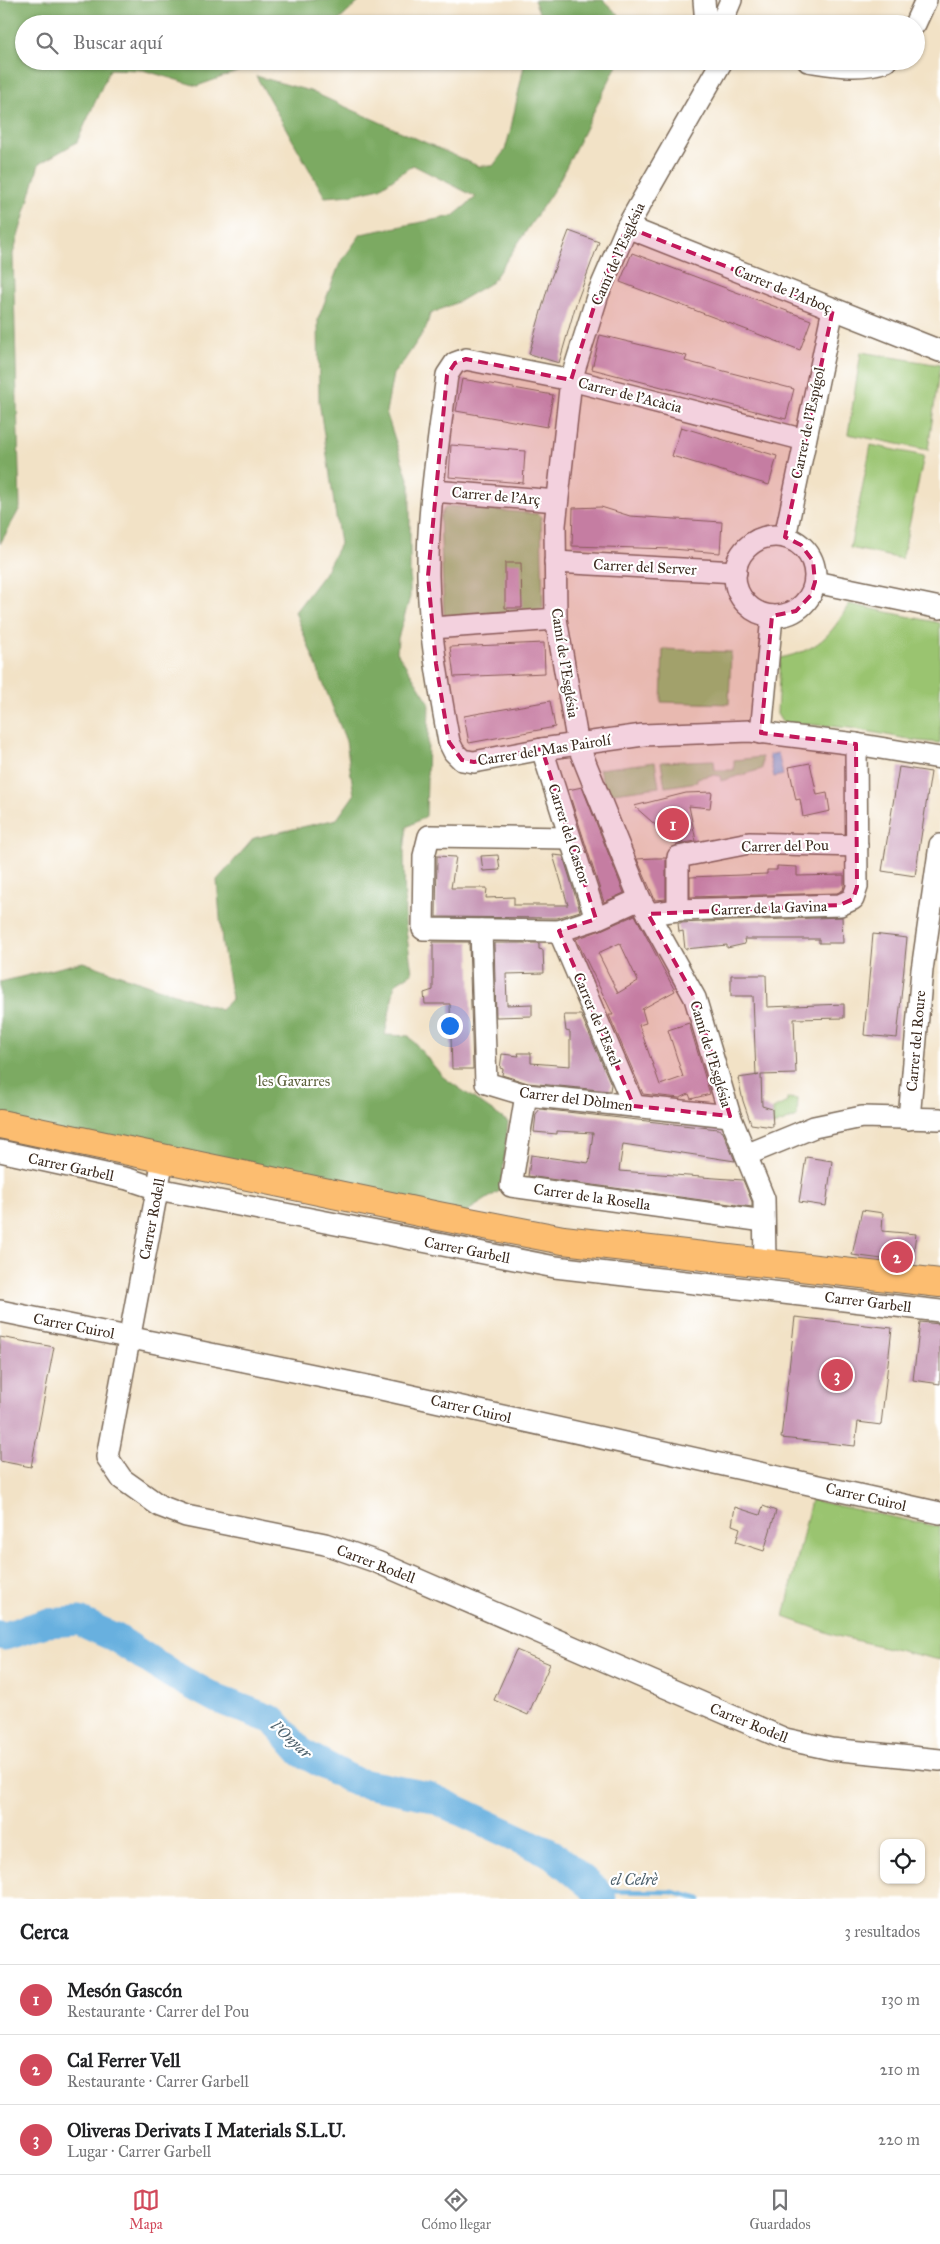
<!DOCTYPE html>
<html lang="es">
<meta charset="utf-8">
<style>
body{margin:0;font-family:"IM FELL Great Primer",serif;background:#f2f2f2;color:#202124}
.controls{position:absolute;right:15px;bottom:15px;display:grid;overflow:hidden;border-radius:10px;box-shadow:0 1px 4px #0004}
.controls button{width:45px;height:45px;display:grid;place-items:center;padding:0;border:0;border-bottom:1px solid #e0e0e0;background:#fff;color:#202124;font:25px sans-serif}
.you{position:absolute;left:449px;top:1025px;width:18px;height:18px;margin:-12px;border:4px solid #fff;border-radius:50%;background:#1a73e8;box-shadow:0 0 0 8px #1a73e833}
.badge{display:grid;place-items:center;width:32px;height:32px;border-radius:50%;background:#d1495b;color:#fff;font-size:16px;font-weight:700}
.pin{position:absolute;translate:-50% -50%;border:2px solid #fff;box-shadow:0 1px 5px #0006}
.list{margin:0;padding:0;list-style:none}
h2{display:flex;justify-content:space-between;align-items:center;height:65px;margin:0;padding:0 20px;font-size:21px}
h2 small{font-size:16px;font-weight:400;color:#757577}
.list li{display:grid;grid-template-columns:32px 1fr auto;gap:15px;align-items:center;box-sizing:border-box;height:70px;padding:0 20px;border-top:1px solid #e0e0e0}
.list b{display:block;font-size:19px;white-space:nowrap}
.list p{margin:0;font-size:16px;white-space:nowrap;color:#757577}
.list em{font-size:16px;font-style:normal;color:#757577}
.icon{flex:none;width:28px;height:28px;fill:none;stroke:currentColor;stroke-width:2;stroke-linecap:round;stroke-linejoin:round}
.map{position:relative;flex:none;width:940px;height:1899px;overflow:hidden}
.search{position:absolute;background:#fff;box-shadow:0 1px 4px #0004;left:15px;right:15px;top:15px;height:55px;display:flex;align-items:center;gap:12px;box-sizing:border-box;padding:0 18px;border-radius:28px;color:#757577;font-size:19px}
.sheet{height:275px;background:#fff}
nav{display:flex;justify-content:space-around;align-items:center;box-sizing:border-box;height:70px;border-top:1px solid #e0e0e0;background:#fff;font-size:14px;color:#757577}
nav a{display:grid;justify-items:center;gap:2px}
nav .on{color:#d1495b}
.map>svg:first-child{display:block}
</style>
<div class="map">
<svg width="940" height="1899" viewBox="0 0 940 1899">
<rect width="100%" height="100%" fill="#fff"/>
<filter id="ink" filterUnits="userSpaceOnUse"><feTurbulence type="fractalNoise" baseFrequency=".02" numOctaves="2"/><feDisplacementMap in="SourceGraphic" scale="10" xChannelSelector="R" yChannelSelector="G"/><feConvolveMatrix kernelMatrix="1 2 1 2 8 2 1 2 1" color-interpolation-filters="sRGB"/></filter>
<filter id="wash" filterUnits="userSpaceOnUse"><feTurbulence type="fractalNoise" baseFrequency=".0096" numOctaves="4" result="noise"/><feDisplacementMap in="SourceGraphic" scale="20" xChannelSelector="R" yChannelSelector="G"/><feGaussianBlur stdDeviation="1.12" result="paint"/><feColorMatrix in="noise" values="0 0 0 0 0 0 0 0 0 0 0 0 0 0 0 0 0 1.4 0 .05"/><feComposite in="paint" operator="in"/></filter>
<g filter="url(#wash)">
<rect width="100%" height="100%" fill="#f2e2c6"/>
<g fill="#9ac470" stroke="#6a7747">
<polygon points="861,352 940,365 928,450 848,434"/>
<polygon points="871,445 924,456 902,559 850,548"/>
<polygon points="450,506 538,514 541,517 543,608 540,610 449,617 444,615 440,517 445,507"/>
<path d="M849,604L940,623V743L918,741L850,728L782,722L777,714L780,658C818,650 830,637 849,604Z"/>
<polygon points="663,649 731,652 729,704 661,702"/>
<polygon points="762,757 762,769 721,781 720,776 713,775 697,778 697,782 665,787 661,762 714,760 715,770 734,770 734,760"/>
<polygon points="655,762 659,787 606,794 599,769"/>
<polygon points="787,1098 798,1099 797,1117 773,1126 773,1109 787,1102"/>
<polygon points="811,1500 940,1527 940,1660 837,1636 784,1617"/>
</g>
<g fill="#7baa62" stroke="#5b6a40">
<polygon points="0,0 361,0 335,24 24,24 24,61 275,61 256,65 197,86 143,70 110,69 77,142 39,164 13,254 20,508 0,544"/>
<polygon points="534,0 603,0 628,24 544,24"/>
<polygon points="525,61 619,61 557,185 492,282 458,302 430,314 426,328 404,361 393,374 386,412 410,485 410,597 398,638 397,652 429,702 426,816 407,827 404,851 405,922 412,973 395,984 385,1035 409,1036 443,1077 508,1122 501,1190 455,1219 0,1124 0,982 83,962 221,1010 232,998 222,943 217,880 254,838 337,819 354,795 346,741 295,612 324,574 340,544 319,401 318,319 340,263 361,234 453,216 476,197 413,165 380,188 350,195 325,197 256,76 310,91 478,166 493,166 505,150 510,132"/>
</g>
<polygon fill="#67b0df" stroke="#516d7e" points="778,753 783,775 774,777 769,755"/>
<g fill="none" stroke-linecap="round" stroke-linejoin="round">
<polyline stroke="#67b0df" stroke-width="5" points="597,1891 672,1892 700,1899"/>
<polyline stroke="#67b0df" stroke-width="29" points="0,1635 5,1636 46,1623 79,1621 116,1638 171,1674 217,1699 273,1720 302,1753 356,1782 428,1796 552,1854 597,1891 602,1899"/>
</g>
<g id="blocks">
<g fill="#c696b5" fill-rule="evenodd">
<polygon points="569,231 599,242 576,304 559,363 529,354 549,283"/>
<polygon points="632,253 811,320 800,350 620,282"/>
<polygon points="600,335 687,356 685,361 794,389 786,419 592,369"/>
<polygon points="462,379 553,395 547,427 456,411"/>
<polygon points="681,427 777,456 769,485 672,456"/>
<polygon points="451,445 525,451 523,483 449,477"/>
<polygon points="601,507 630,516 722,522 720,553 672,549 572,546 573,508"/>
<polygon points="505,563 521,563 522,608 505,608"/>
<polygon points="544,643 545,673 454,677 450,647"/>
<polygon points="550,701 555,727 469,743 464,716"/>
<polygon points="810,763 817,795 827,793 830,811 803,817 800,799 796,800 789,767"/>
<polygon points="899,767 931,772 915,876 882,871"/>
<polygon points="582,787 624,893 604,902 568,790"/>
<polygon points="712,792 710,808 689,806 696,841 677,844 634,806 686,793"/>
<polygon points="498,855 500,870 483,871 481,856"/>
<polygon points="553,855 563,856 580,911 557,918 436,917 437,856 456,857 451,888 487,888 486,898 514,897 514,905 568,905"/>
<polygon points="655,858 666,858 666,899 655,900 637,859"/>
<polygon points="777,866 797,867 797,876 844,875 844,885 843,890 837,893 690,897 690,877 767,874 767,870 777,870"/>
<path d="M635,915L675,991L642,1009L646,1023L639,1025L660,1085L683,1077L668,1030L689,1023L710,1094L691,1099L689,1094L680,1098L643,1094L609,1015H613L576,939L601,930ZM620,943L638,981L618,993L598,953Z"/>
<polygon points="842,917 843,943 819,943 819,939 744,939 745,944 727,948 727,945 685,949 683,931 679,932 678,923"/>
<polygon points="873,934 907,938 897,1038 864,1035"/>
<polygon points="433,942 469,942 473,1069 452,1069 450,1004 425,1004 424,993 433,990"/>
<polygon points="494,943 539,943 539,949 543,950 544,973 506,974 507,1005 532,1004 532,1016 496,1017"/>
<polygon points="731,975 766,975 767,1007 844,1004 844,1018 794,1019 796,1074 761,1075 762,1106 772,1109 773,1127 751,1124 743,1101 738,1078 759,1075 756,1076 753,996 731,996"/>
<polygon points="564,1015 581,1015 611,1084 610,1091 528,1083 502,1075 503,1069 500,1068 502,1054 519,1056 518,1053 531,1053 531,1063 570,1066 570,1032 566,1031"/>
<polygon points="540,1109 718,1129 723,1132 735,1161 623,1144 619,1171 743,1180 752,1202 752,1207 528,1176 531,1155 589,1163 593,1133 557,1131 557,1134 534,1132 536,1114"/>
<polygon points="806,1157 832,1161 826,1206 799,1202"/>
<polygon points="862,1210 883,1213 882,1231 916,1234 912,1263 852,1255"/>
<polygon points="795,1317 892,1328 881,1425 858,1422 855,1446 781,1438"/>
<polygon points="920,1322 940,1324 940,1384 913,1380"/>
<polygon points="0,1337 54,1347 31,1467 0,1461"/>
<polygon points="763,1506 776,1511 764,1551 736,1542 740,1528 732,1525 735,1507 760,1515"/>
<polygon points="516,1650 550,1664 528,1715 494,1700"/>
</g>
</g>
</g>
<g filter="url(#ink)">
<use href="#blocks" fill-opacity="0" stroke="#7b6a59" stroke-width="1"/>
<g fill="none" stroke-linecap="round" stroke-linejoin="round">
<g stroke="#7b6a59" stroke-width="24">
<g id="minor">
<polyline points="704,0 706,24"/>
<polyline points="721,24 731,0"/>
<polyline points="915,24 926,0"/>
<polyline points="722,61 627,227 598,294 571,380 555,525 556,619 578,745 640,899 695,998 730,1116 764,1199 765,1263"/>
<path d="M808,61C835,65 860,70 886,61"/>
<polyline points="627,227 940,351"/>
<path d="M805,440L571,380L466,359L455,363L447,375C439,440 427,511 428,576C429,632 439,687 449,742L454,752L462,760L474,762L542,749L643,735L750,731L856,744L940,758"/>
<polyline points="434,491 557,501"/>
<circle cx="775" cy="576" r="40"/>
<polyline points="785,537 833,309"/>
<polyline points="555,562 736,572"/>
<polyline points="815,582 940,608"/>
<polyline points="432,628 556,619"/>
<polyline points="761,733 772,616"/>
<polyline points="542,749 596,919"/>
<polyline points="570,838 429,836 424,856 423,929 559,931 596,919 640,899"/>
<polyline points="678,910 678,857 749,843 857,846"/>
<polyline points="648,914 678,910 840,905 853,899 857,887 856,744"/>
<polyline points="481,930 486,1083 526,1095 730,1116"/>
<polyline points="559,931 634,1106"/>
<polyline points="526,1095 511,1186 764,1221"/>
<polyline points="909,1119 922,970 940,845"/>
<polyline points="0,1151 128,1179 158,1189 555,1267 940,1311"/>
<polyline points="746,1155 814,1127 862,1117 940,1119"/>
<polyline points="163,1159 107,1457 122,1479 160,1506 186,1516 325,1544 377,1562 785,1739 831,1749 940,1760"/>
<polyline points="0,1311 372,1387 940,1513"/>
</g>
</g>
<g stroke="#7b6a59" stroke-width="30">
<polyline id="major" points="0,1124 438,1216 563,1240 940,1283"/>
</g>
<use href="#minor" stroke="#fff" stroke-width="21"/>
<use href="#major" stroke="#fcbd6f" stroke-width="28"/>
</g>
</g>
<path fill="#c2185b" fill-opacity="0.2" stroke="#c2185b" stroke-width="4" stroke-dasharray="10 6" stroke-linejoin="round" d="M627,227L833,309L785,537L801,545L813,561L815,582L811,595L796,611L772,616L761,733L856,744L857,887L853,899L840,905L648,914L695,998L730,1116L634,1106L559,931L596,919L542,749L474,762L462,760L449,742L436,664L428,576L447,375L455,363L466,359L571,380L598,294Z"/>
<g text-anchor="middle" stroke-width="4.5" stroke-linejoin="round" paint-order="stroke">
<g font-size="15" fill="#3b2a1e" stroke="#fff">
<text transform="translate(618 254) rotate(-66)" y="5">Camí de l'Església</text>
<text transform="translate(783 289) rotate(22)" y="5">Carrer de l'Arboç</text>
<text transform="translate(630 395) rotate(14)" y="5">Carrer de l'Acàcia</text>
<text transform="translate(808 423) rotate(-78)" y="5">Carrer de l'Espígol</text>
<text transform="translate(496 496) rotate(5)" y="5">Carrer de l'Arç</text>
<text transform="translate(645 567) rotate(3)" y="5">Carrer del Server</text>
<text transform="translate(565 663) rotate(81)" y="5">Camí de l'Església</text>
<text transform="translate(544 750) rotate(-9)" y="5">Carrer del Mas Pairolí</text>
<text transform="translate(569 834) rotate(72)" y="5">Carrer del Castor</text>
<text transform="translate(785 846) rotate(-1)" y="5">Carrer del Pou</text>
<text transform="translate(769 908) rotate(-2)" y="5">Carrer de la Gavina</text>
<text transform="translate(597 1019) rotate(67)" y="5">Carrer de l'Estel</text>
<text transform="translate(916 1041) rotate(-85)" y="5">Carrer del Roure</text>
<text transform="translate(711 1054) rotate(73)" y="5">Camí de l'Església</text>
<text transform="translate(576 1099) rotate(7)" y="5">Carrer del Dòlmen</text>
<text transform="translate(71 1167) rotate(12)" y="5">Carrer Garbell</text>
<text transform="translate(592 1197) rotate(8)" y="5">Carrer de la Rosella</text>
<text transform="translate(152 1219) rotate(-79)" y="5">Carrer Rodell</text>
<text transform="translate(467 1250) rotate(11)" y="5">Carrer Garbell</text>
<text transform="translate(868 1302) rotate(7)" y="5">Carrer Garbell</text>
<text transform="translate(74 1326) rotate(11)" y="5">Carrer Cuirol</text>
<text transform="translate(471 1409) rotate(13)" y="5">Carrer Cuirol</text>
<text transform="translate(866 1497) rotate(13)" y="5">Carrer Cuirol</text>
<text transform="translate(376 1564) rotate(21)" y="5">Carrer Rodell</text>
<text transform="translate(749 1723) rotate(22)" y="5">Carrer Rodell</text>
</g>
<g font-size="15" fill="#5c603b" stroke="#fff">
<text x="294" y="1086">les Gavarres</text>
</g>
<g font-size="16" font-style="italic" fill="#4d606b" stroke="#fff">
<text transform="translate(292 1739) rotate(42)" y="6">l'Onyar</text>
<text x="634" y="1885">el Celrè</text>
</g>
</g>
</svg>
<div class="controls">
<button><svg class="icon" aria-label="locate" viewBox="0 0 24 24"><circle cx="12" cy="12" r="6"/><path d="M12 2v4M12 18v4M2 12h4M18 12h4"/></svg></button>
</div>
<div class="you"></div>
<div class="pin badge" style="left:673px;top:824px">1</div>
<div class="pin badge" style="left:897px;top:1257px">2</div>
<div class="pin badge" style="left:837px;top:1375px">3</div>
<div class="search"><svg class="icon" aria-label="search" viewBox="0 0 24 24"><circle cx="10" cy="10" r="6"/><path d="M15 15l6 6"/></svg>Buscar aquí</div>
</div>
<section class="sheet">
<h2>Cerca<small>3 resultados</small></h2>
<ul class="list">
<li><span class="badge">1</span><div><b>Mesón Gascón</b><p>Restaurante · Carrer del Pou</p></div><em>130 m</em></li>
<li><span class="badge">2</span><div><b>Cal Ferrer Vell</b><p>Restaurante · Carrer Garbell</p></div><em>210 m</em></li>
<li><span class="badge">3</span><div><b>Oliveras Derivats I Materials S.L.U.</b><p>Lugar · Carrer Garbell</p></div><em>220 m</em></li>
</ul>
</section>
<nav>
<a class="on"><svg class="icon" aria-label="map" viewBox="0 0 24 24"><path d="M3 6l6-2 6 2 6-2v14l-6 2-6-2-6 2zM9 4v14M15 6v14"/></svg>Mapa</a>
<a><svg class="icon" aria-label="directions" viewBox="0 0 24 24"><path d="M12 3l9 9-9 9-9-9zM9 14v-3h6M13 9l2 2-2 2"/></svg>Cómo llegar</a>
<a><svg class="icon" aria-label="saved" viewBox="0 0 24 24"><path d="M7 4h10v16l-5-4-5 4z"/></svg>Guardados</a>
</nav>
